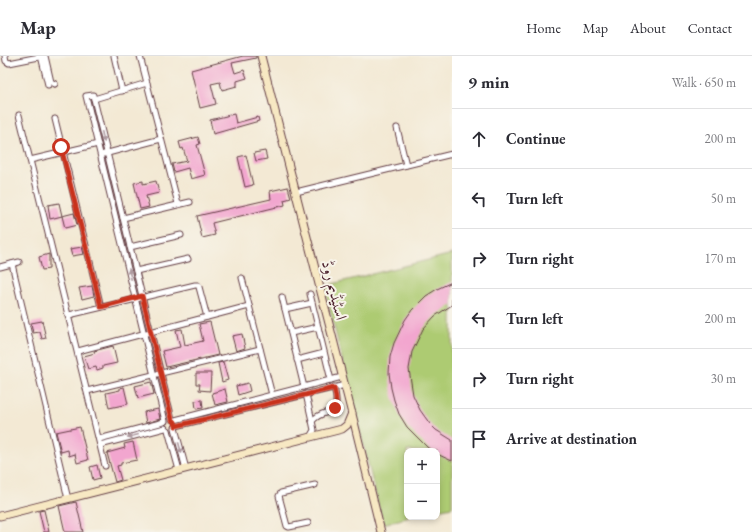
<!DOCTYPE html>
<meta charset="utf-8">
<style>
body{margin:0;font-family:"EB Garamond",Amiri,serif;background:#f2f2f3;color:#2b2b33}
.controls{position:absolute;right:12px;bottom:12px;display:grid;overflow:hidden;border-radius:8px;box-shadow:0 2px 6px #0003}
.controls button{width:36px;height:36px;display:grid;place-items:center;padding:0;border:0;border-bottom:1px solid #e1e1e2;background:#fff;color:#2b2b33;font:20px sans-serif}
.stop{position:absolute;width:12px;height:12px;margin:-9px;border:3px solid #c8321e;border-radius:50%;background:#fff}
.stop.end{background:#c8321e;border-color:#fff;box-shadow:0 1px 4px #0008}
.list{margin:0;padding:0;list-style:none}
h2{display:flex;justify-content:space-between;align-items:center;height:52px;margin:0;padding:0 16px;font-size:17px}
h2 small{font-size:13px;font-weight:400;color:#7c7c81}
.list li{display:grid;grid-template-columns:26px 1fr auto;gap:12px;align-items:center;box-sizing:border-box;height:60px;padding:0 16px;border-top:1px solid #e1e1e2}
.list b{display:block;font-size:15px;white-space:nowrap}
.list em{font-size:13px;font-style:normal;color:#7c7c81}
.icon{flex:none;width:22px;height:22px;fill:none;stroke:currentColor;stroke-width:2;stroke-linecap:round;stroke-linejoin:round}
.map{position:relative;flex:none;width:452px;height:476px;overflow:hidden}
header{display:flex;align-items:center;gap:24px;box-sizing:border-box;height:56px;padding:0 20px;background:#fff;border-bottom:1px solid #e1e1e2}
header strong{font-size:19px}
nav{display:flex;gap:22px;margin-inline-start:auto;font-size:14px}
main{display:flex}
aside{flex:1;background:#fff}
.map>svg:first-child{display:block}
</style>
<header>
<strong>Map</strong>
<nav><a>Home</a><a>Map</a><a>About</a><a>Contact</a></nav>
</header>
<main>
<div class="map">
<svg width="452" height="476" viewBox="0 0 452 476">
<rect width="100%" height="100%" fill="#f7f3e8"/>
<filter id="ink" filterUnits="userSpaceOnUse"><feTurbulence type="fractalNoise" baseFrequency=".025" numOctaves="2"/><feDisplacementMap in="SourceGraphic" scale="8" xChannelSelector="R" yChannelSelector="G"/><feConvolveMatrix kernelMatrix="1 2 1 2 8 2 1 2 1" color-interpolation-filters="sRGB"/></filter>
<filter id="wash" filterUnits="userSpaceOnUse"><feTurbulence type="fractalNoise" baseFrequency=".012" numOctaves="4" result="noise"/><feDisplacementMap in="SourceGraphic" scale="16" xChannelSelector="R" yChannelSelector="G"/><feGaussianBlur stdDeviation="0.9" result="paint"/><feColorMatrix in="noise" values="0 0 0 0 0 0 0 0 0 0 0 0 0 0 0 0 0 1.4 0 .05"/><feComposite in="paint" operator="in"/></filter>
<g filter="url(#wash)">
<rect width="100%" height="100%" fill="#f3e9d4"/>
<polygon fill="#adcb72" stroke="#7c754e" points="452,198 452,451 437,454 437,395 407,395 407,461 410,461 383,468 324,230"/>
<g id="blocks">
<g fill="#f2a6cf">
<polygon points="243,0 256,0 256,2 232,7 235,17 244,14 247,22 237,25 237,30 222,34 220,26 211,28 216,48 200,52 191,14"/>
<polygon points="234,58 236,67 258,61 259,65 213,78 210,64"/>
<polygon points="198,81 200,88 197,89 205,119 191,123 188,112 174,116 172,108 187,105 183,92 181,93 179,86"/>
<polygon points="265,95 267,103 256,105 254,97"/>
<polygon points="246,99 253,129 245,131 238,101"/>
<polygon points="143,125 143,128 156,125 159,137 146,140 149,151 140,153 134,127"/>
<polygon points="288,131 291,142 284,144 285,149 212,167 215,179 202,182 197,160 271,143 270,135"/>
<polygon points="59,147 62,160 74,157 77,169 65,172 62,160 50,163 48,149"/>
<polygon points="82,191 84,198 72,200 70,193"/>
<polygon points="49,198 49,213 42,214 39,201"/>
<polygon points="452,226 452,249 435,260 423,273 412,296 409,313 413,339 420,354 430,368 436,374 452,384 452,405 437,398 437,395 432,395 427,391 407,371 399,358 394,344 391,332 389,317 390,301 394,287 405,264 412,254 426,240 437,233"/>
<polygon points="92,230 94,240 82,243 79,232"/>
<polygon points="42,265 46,282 42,283 40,276 33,277 31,267"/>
<polygon points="210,266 218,299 166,311 162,295 180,291 176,274 182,273 185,289 203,285 199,268"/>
<polygon points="242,278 245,292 236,295 232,280"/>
<polygon points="113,290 117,307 103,310 103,312 97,314 96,311 88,313 84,300 95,297 94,295"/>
<polygon points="223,306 228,324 222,326 218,307"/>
<polygon points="196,317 211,317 210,335 199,334 200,328 196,328"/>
<polygon points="151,326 154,338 138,342 135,330"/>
<polygon points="248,327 250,335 238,339 236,330"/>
<polygon points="124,331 128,348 109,352 106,337 120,334 120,332"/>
<polygon points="225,333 228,346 215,349 212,337"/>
<polygon points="202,344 203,352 196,353 195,345"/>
<polygon points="158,353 160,363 146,367 144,356"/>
<polygon points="80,371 88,404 77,407 75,398 69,400 68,394 61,396 56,376"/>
<polygon points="133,386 137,404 121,407 121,409 117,410 121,424 115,426 107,397 125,392 124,388"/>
<polygon points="97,409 100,422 93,424 90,411"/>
<polygon points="76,446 83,476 65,476 59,450"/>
<polygon points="44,454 49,476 44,476 39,455"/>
</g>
</g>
</g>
<g filter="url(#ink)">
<use href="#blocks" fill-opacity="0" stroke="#633d44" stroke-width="1"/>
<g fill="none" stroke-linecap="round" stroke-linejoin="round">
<g stroke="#633d44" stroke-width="7">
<g id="street">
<polyline points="5,0 6,5 9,7 44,0"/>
<polyline points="41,0 48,29"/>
<polyline points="45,0 51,26 55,28"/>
<polyline points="114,0 122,35"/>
<polyline points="140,0 178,148"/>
<polyline points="94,43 147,27"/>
<polyline points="19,59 105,410"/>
<polyline points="55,63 101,251"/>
<polyline points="397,72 406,109"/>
<polyline points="104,98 161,83"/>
<polyline points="30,104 98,88"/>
<polyline points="296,136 452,98"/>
<polyline points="123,162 190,146"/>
<polyline points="130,191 181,179"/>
<polyline points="12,208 68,443"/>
<polyline points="0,211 19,206"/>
<polyline points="136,215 188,203"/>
<polyline points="242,222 272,339"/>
<polyline points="310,238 331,324"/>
<polyline points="282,241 304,331"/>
<polyline points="285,253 312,247"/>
<polyline points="69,259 195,229 198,229 199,231 207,261"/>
<polyline points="291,277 318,271"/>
<polyline points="78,295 249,250"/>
<polyline points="297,304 324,297"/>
<polyline points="87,335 260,293"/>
<polyline points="306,338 314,374 310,381"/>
<polyline points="175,364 342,321"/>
<polyline points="165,365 86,40 93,39 172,363"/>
<path d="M312,365C326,349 342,365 334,331"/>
<polyline points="176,370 345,329"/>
<polyline points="175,372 186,413"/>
<polyline points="168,374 179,414"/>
<polyline points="99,383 164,366"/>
<polyline points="100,389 165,372"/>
<polyline points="308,467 289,471 287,470 279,440 281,437 315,429"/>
</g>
</g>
<g stroke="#633d44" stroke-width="9">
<g id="secondary">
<polyline points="261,0 354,366 381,476"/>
<polyline points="0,460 342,373 347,369 352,357"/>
</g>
</g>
<use href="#street" stroke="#fff" stroke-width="5"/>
<use href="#secondary" stroke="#f7e8c3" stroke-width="7"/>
</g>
<defs><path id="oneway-solid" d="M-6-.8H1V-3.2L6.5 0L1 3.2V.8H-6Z"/></defs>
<g fill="#ae9aa0">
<use href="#oneway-solid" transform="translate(103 81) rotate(77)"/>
<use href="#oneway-solid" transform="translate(130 218) rotate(-103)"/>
<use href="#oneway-solid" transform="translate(133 380) rotate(166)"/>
<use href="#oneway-solid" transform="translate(180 392) rotate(75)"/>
</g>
</g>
<g fill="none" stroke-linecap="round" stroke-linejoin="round" filter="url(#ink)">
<path stroke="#c8321e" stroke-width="5" d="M61,91L101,251L142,240L172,363L175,366L176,370L334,332C335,338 338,345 335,352"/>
</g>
<g text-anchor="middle" stroke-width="4" stroke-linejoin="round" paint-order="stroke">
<g font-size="16" fill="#4a1f2b" stroke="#f7f3e8">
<text transform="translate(335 234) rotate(76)" y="6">اسٹیڈیم روڈ</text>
</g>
</g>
</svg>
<div class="controls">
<button>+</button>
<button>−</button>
</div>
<div class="stop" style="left:61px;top:91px"></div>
<div class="stop end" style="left:335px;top:352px"></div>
</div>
<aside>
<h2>9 min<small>Walk · 650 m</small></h2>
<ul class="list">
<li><svg class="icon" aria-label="ahead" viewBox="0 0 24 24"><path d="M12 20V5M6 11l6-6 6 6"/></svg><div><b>Continue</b></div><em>200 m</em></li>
<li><svg class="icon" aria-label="left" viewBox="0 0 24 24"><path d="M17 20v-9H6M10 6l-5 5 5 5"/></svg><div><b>Turn left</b></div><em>50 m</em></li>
<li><svg class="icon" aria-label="right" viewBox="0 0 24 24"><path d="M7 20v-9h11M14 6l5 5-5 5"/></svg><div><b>Turn right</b></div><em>170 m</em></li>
<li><svg class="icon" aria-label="left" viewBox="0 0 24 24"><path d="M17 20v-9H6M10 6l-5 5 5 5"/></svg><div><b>Turn left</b></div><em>200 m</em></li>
<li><svg class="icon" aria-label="right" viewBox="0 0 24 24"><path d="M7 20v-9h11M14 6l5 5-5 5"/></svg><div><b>Turn right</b></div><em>30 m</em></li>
<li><svg class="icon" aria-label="arrive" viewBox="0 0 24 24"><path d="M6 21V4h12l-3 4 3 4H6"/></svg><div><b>Arrive at destination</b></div></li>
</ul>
</aside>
</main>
